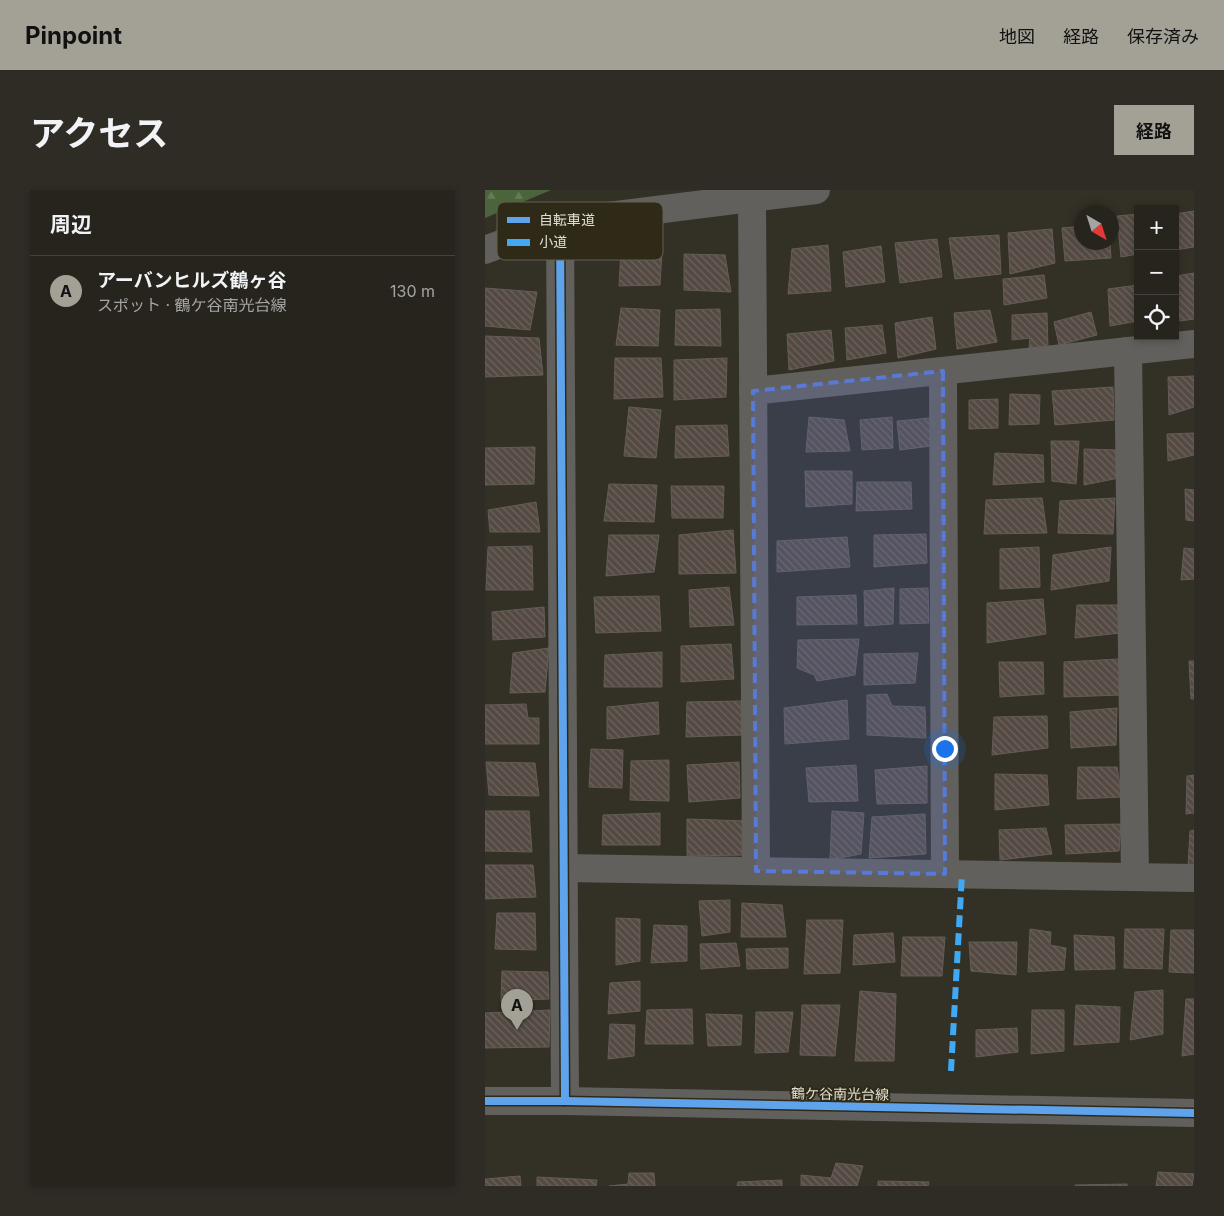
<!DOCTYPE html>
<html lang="ja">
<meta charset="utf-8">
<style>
body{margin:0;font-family:Inter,"Noto Sans JP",sans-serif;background:#2e2c25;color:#f1f3f6}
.controls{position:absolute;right:15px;top:15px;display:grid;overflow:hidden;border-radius:0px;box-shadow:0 2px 8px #0003}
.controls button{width:45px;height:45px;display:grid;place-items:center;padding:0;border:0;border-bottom:1px solid #42413b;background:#26241c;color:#f1f3f6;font:25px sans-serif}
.compass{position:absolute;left:589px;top:15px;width:45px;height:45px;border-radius:50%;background:#26241c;box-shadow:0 2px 8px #0003;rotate:141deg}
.you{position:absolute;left:459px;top:558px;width:18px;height:18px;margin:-12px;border:4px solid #fff;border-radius:50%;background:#1a73e8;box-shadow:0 0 0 8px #1a73e833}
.badge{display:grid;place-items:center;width:32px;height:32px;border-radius:50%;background:#a3a196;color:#111;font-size:16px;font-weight:700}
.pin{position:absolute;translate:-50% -41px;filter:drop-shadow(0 1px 2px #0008)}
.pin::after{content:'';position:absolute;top:26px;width:18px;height:15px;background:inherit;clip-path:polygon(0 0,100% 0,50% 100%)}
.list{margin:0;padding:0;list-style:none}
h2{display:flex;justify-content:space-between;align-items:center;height:65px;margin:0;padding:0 20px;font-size:21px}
h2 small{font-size:16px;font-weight:400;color:#a4a4a3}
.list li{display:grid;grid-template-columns:32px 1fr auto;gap:15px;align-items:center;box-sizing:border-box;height:70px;padding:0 20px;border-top:1px solid #42413b}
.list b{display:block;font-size:19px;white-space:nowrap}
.list p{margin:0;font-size:16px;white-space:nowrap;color:#a4a4a3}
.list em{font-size:16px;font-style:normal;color:#a4a4a3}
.icon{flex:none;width:28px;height:28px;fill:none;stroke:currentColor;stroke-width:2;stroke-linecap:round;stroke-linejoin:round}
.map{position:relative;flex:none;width:709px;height:996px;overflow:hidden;border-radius:0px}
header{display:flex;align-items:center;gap:30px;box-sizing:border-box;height:70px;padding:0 25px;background:#a3a196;color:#111}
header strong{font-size:24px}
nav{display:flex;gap:28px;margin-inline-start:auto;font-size:18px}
.intro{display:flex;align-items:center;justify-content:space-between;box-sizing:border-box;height:120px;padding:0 30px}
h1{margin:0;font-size:35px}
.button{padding:12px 22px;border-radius:0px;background:#a3a196;color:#111;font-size:18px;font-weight:700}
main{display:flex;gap:30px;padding:0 30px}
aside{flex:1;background:#26241c;border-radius:0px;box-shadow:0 2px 8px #0003}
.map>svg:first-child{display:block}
</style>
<header>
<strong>Pinpoint</strong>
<nav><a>地図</a><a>経路</a><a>保存済み</a></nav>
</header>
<div class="intro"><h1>アクセス</h1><a class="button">経路</a></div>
<main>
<aside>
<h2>周辺<small></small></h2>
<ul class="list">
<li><span class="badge">A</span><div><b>アーバンヒルズ鶴ヶ谷</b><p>スポット · 鶴ケ谷南光台線</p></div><em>130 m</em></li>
</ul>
</aside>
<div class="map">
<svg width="709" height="996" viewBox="0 0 709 996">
<defs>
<pattern id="forest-firs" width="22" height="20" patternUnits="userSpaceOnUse" patternTransform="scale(1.25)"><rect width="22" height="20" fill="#4b643b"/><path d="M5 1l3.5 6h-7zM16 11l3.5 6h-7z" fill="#657a56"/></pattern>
<pattern id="building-back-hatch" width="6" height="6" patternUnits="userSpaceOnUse" patternTransform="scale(1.25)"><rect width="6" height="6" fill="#544a43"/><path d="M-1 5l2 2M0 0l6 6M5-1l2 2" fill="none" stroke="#6c645d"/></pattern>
</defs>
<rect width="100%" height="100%" fill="#333026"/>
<polygon fill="url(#forest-firs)" points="0,0 66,0 0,28"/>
<g fill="url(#building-back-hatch)" stroke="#635d57">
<polygon points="709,21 709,57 690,60 690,24"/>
<polygon points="653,24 653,64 636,67 632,26"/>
<polygon points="596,36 596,52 625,52 626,68 580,71 577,38"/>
<polygon points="567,39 570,73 525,84 523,43"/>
<polygon points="514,45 516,84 470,89 464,48"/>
<polygon points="452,49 457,87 415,93 410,53"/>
<polygon points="343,55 346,101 303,104 307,59"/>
<polygon points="396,56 400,92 361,97 358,62"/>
<polygon points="136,60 177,61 175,95 134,96"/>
<polygon points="199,64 240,65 246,102 199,100"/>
<polygon points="709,83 709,129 695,131 691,86"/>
<polygon points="559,85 562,108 519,115 518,89"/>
<polygon points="653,95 653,131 625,136 623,99"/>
<polygon points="0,98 52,102 45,140 0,136"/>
<polygon points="136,118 175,120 173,156 131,155"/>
<polygon points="235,119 236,156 190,155 191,120"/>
<polygon points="505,120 512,152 472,159 469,123"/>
<polygon points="606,122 612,145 574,155 569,132"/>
<polygon points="562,123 563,158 544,160 545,148 527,150 527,125"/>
<polygon points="447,127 451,159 413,168 410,133"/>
<polygon points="397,135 401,163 362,170 360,138"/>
<polygon points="346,140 349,171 304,180 302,144"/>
<polygon points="0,146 54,148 58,185 0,187"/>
<polygon points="130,168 176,168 178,207 129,209"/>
<polygon points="242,168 241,207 189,210 189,170"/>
<polygon points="709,186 709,217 684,225 683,187"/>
<polygon points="628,197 629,230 570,235 567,201"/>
<polygon points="525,204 555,205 554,234 524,235"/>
<polygon points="513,209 513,238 484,239 484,210"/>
<polygon points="144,217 176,220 171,268 139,266"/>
<polygon points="324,227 359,230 365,261 321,262"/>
<polygon points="407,227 408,258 377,260 375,230"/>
<polygon points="445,228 446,256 415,260 412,231"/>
<polygon points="242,235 244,266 190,268 191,236"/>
<polygon points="709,243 709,265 683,271 682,244"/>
<polygon points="566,251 594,251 591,294 567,291"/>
<polygon points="50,257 49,294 0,295 0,258"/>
<polygon points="599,259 633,260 634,288 599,295"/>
<polygon points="510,263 558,265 559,292 508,295"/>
<polygon points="320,281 367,281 367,314 321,317"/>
<polygon points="372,292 426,292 427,319 371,321"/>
<polygon points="124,294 172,295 169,332 119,331"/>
<polygon points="186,296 239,296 238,328 187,328"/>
<polygon points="700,299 709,300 709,331 701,330"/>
<polygon points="557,308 562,343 499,344 501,310"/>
<polygon points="630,308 628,344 573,343 575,311"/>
<polygon points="51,312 55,342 5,342 3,320"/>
<polygon points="248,340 251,383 194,384 194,345"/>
<polygon points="441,344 442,373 389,377 389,345"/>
<polygon points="124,345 174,345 169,382 121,386"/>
<polygon points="362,347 365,377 292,382 292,351"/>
<polygon points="47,356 48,400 1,400 3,357"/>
<polygon points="554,357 555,397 515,399 515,359"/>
<polygon points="626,357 624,391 566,400 568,365"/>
<polygon points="699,358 709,359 709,389 696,390"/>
<polygon points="244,397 249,435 205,437 204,400"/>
<polygon points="409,398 408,434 380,436 379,401"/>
<polygon points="443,398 444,433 415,434 415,399"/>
<polygon points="371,405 372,434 312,435 312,407"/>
<polygon points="174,406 176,441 111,443 109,407"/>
<polygon points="558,409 561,444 502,453 502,413"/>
<polygon points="592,415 633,415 635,443 590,448"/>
<polygon points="59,417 60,447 8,450 7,422"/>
<polygon points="374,449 370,485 332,491 329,485 312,478 313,450"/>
<polygon points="246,454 249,489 196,492 196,456"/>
<polygon points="64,458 60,502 25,503 28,463"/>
<polygon points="177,462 177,497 119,497 120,465"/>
<polygon points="433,463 430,493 379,495 379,464"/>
<polygon points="634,469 636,505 579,507 579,472"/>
<polygon points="704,471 709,471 709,509 706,509"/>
<polygon points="514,472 558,472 559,504 515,507"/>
<polygon points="402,504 407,516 440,517 441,548 382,545 382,505"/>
<polygon points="362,510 364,549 300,554 299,518"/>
<polygon points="256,511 257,545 201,547 202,512"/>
<polygon points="173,512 174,544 122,549 122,517"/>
<polygon points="41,514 43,528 54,528 54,554 0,554 0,515"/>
<polygon points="632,518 631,555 586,558 585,522"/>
<polygon points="562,526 563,558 507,565 509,527"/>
<polygon points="106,559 138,560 137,598 104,597"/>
<polygon points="184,570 184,611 145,610 146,571"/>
<polygon points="1,572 50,573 54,606 4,605"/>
<polygon points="254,572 255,608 204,612 202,575"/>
<polygon points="371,575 373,611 324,612 321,578"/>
<polygon points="442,576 442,613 392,614 390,580"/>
<polygon points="593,577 632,577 637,607 592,609"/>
<polygon points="510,584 562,585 564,615 510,620"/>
<polygon points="709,585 709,623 701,624 702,586"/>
<polygon points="0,621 44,621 47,662 0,661"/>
<polygon points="347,621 379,623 376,664 345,670"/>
<polygon points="175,623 175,655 117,655 118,625"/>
<polygon points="440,624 441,664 384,668 387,627"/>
<polygon points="202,629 262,631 260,665 202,666"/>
<polygon points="636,634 634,661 581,664 580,635"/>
<polygon points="561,638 567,664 515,670 514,640"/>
<polygon points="709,640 709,675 703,676 705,641"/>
<polygon points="0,675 48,675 51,707 0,709"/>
<polygon points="245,710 245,742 217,746 214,711"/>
<polygon points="257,713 297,715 301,747 256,747"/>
<polygon points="12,723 50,723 51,760 10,759"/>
<polygon points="131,728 155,729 155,771 131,775"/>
<polygon points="322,730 358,730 355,783 319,784"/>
<polygon points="169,735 202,736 202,771 166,773"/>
<polygon points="545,739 566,742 565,755 581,758 579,780 543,782"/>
<polygon points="640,739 679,739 677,779 639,778"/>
<polygon points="686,740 709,740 709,783 684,782"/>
<polygon points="408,743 410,772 368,775 369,745"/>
<polygon points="589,745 629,747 630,779 590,780"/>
<polygon points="418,747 460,747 457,786 416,786"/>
<polygon points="484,752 532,752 531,785 486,781"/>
<polygon points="251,753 255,776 216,779 215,754"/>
<polygon points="303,758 303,778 262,779 261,759"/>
<polygon points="17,781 63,782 64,809 16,811"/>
<polygon points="155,791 155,821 123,824 125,793"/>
<polygon points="678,800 678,844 645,850 650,802"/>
<polygon points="375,801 411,804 409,871 370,871"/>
<polygon points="701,809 709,809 709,864 697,866"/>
<polygon points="317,815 355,815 350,866 315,865"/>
<polygon points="591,815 635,817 634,852 589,855"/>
<polygon points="207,819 208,854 160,854 162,820"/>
<polygon points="65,820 64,857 0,858 0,823"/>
<polygon points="547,820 579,820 579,861 546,864"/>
<polygon points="271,822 308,822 303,862 270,863"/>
<polygon points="221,824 257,825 256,855 223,856"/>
<polygon points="125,834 150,835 149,866 123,869"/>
<polygon points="532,838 533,862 491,867 491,840"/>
<polygon points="351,973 378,976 372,996 316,996 316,985 346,988"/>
<polygon points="673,982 709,984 707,996 671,996"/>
<polygon points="144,983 169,983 170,996 124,996 143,994"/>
<polygon points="35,986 36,996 0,996 0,989"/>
<polygon points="52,987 112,990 111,996 52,996"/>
<polygon points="297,990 297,996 252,996 253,992"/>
<polygon points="393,991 444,992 443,996 393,996"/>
<polygon points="642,994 642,996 590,996 590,995"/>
</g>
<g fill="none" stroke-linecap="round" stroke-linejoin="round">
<g stroke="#62605c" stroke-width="28">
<polyline points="267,8 271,681"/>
<polyline points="75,32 80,911"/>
<polyline points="0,60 75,32 331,0"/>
<polyline points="643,161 650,687"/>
<polyline points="458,181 460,684"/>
<polyline points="268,201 709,154"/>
<polyline points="79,678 709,688"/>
<polyline points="0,911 80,911 709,923"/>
</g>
<polyline stroke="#3fa9f5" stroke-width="6" stroke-dasharray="12 6" stroke-linecap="butt" points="466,881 477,684"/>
<g stroke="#2e2a17" stroke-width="11">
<g id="cycleway">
<polyline points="75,32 80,911"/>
<polyline points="0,911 80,911 709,923"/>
</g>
</g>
<use href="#cycleway" stroke="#60a3ed" stroke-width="8"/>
</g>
<path fill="#5879d6" fill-opacity="0.2" stroke="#5879d6" stroke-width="4" stroke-dasharray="10 6" stroke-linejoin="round" d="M458,181L460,684L271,681L268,201Z"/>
<g text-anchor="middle" stroke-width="4" stroke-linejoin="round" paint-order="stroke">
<g font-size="14" fill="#e0ded2" stroke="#2e2a17">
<text transform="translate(355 904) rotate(1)" y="5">鶴ケ谷南光台線</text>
</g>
</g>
<rect x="12" y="12" width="166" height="58" rx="8" fill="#2e2a17" stroke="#63604f" stroke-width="1"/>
<rect x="22" y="27" width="23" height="6" fill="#60a3ed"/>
<rect x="22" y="49" width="23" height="7" fill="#3fa9f5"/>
<g font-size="14" fill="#e0ded2">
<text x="54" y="35">自転車道</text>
<text x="54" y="57">小道</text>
</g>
</svg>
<div class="controls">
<button>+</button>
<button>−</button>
<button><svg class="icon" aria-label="locate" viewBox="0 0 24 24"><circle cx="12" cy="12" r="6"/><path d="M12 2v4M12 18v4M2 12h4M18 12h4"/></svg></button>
</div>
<svg class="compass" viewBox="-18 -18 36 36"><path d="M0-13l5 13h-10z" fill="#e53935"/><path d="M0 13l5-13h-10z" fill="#a4a4a3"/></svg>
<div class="you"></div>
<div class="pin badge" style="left:32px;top:840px">A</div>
</div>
</main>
